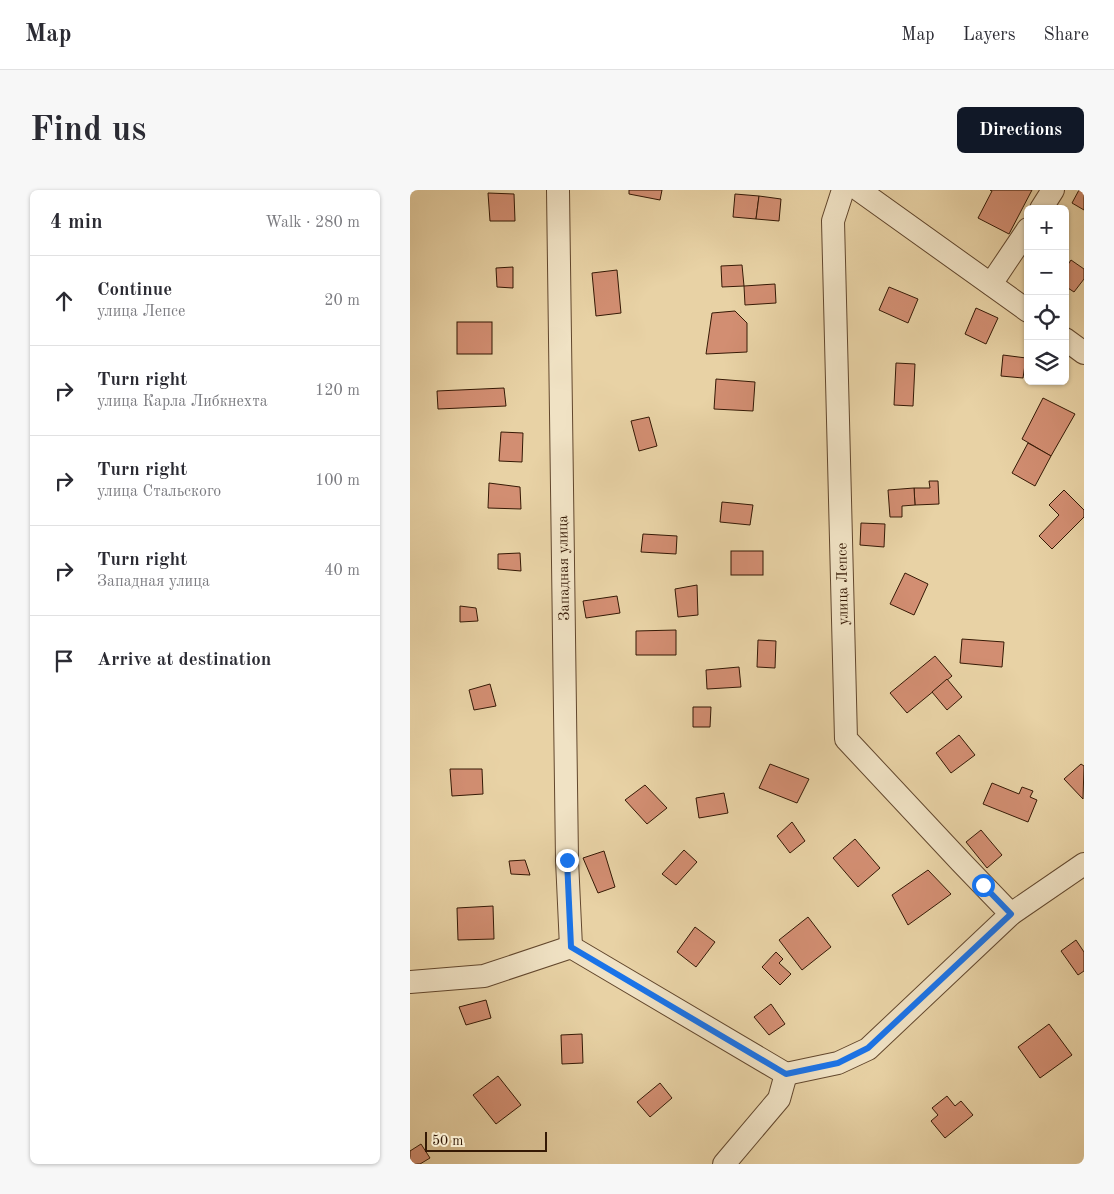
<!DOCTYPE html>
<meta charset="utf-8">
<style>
body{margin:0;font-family:"Old Standard TT",serif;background:#f7f7f7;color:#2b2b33}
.controls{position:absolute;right:15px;top:15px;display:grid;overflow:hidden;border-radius:8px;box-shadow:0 1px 4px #0004}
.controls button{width:45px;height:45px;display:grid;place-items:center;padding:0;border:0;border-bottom:1px solid #e1e1e2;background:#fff;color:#2b2b33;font:25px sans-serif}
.scale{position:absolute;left:15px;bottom:12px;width:122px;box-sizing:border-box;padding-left:5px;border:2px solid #351905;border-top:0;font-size:14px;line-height:18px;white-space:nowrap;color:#351905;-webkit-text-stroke:4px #f0e2c4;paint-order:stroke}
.stop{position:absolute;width:15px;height:15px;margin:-11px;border:4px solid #1a73e8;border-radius:50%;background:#fff}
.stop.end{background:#1a73e8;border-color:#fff;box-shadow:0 1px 5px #0008}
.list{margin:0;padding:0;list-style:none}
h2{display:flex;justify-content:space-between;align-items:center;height:65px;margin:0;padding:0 20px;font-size:21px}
h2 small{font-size:16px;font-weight:400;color:#7c7c81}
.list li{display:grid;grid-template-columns:32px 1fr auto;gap:15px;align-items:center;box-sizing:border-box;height:90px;padding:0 20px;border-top:1px solid #e1e1e2}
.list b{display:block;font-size:19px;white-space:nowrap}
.list p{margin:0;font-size:16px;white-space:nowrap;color:#7c7c81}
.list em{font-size:16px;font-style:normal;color:#7c7c81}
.icon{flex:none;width:28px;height:28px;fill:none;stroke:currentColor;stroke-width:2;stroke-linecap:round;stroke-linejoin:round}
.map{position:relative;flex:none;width:674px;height:974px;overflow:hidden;border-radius:8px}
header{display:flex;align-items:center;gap:30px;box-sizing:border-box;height:70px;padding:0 25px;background:#fff;border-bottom:1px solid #e1e1e2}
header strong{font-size:24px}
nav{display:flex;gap:28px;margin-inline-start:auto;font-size:18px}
.intro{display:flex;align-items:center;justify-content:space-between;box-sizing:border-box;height:120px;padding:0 30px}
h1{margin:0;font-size:35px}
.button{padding:12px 22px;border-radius:8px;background:#111827;color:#fff;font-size:18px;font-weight:700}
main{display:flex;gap:30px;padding:0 30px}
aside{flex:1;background:#fff;border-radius:8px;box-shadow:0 1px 4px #0004}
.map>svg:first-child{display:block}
</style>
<header>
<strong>Map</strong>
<nav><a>Map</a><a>Layers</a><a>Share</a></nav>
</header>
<div class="intro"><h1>Find us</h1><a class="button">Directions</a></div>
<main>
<aside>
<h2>4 min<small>Walk · 280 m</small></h2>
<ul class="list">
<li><svg class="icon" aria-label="ahead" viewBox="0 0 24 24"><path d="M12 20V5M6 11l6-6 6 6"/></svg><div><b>Continue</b><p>улица Лепсе</p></div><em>20 m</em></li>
<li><svg class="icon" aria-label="right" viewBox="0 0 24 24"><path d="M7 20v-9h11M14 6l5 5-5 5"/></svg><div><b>Turn right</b><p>улица Карла Либкнехта</p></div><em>120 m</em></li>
<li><svg class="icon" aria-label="right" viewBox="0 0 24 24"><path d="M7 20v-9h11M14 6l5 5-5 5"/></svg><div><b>Turn right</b><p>улица Стальского</p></div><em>100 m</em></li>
<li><svg class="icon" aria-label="right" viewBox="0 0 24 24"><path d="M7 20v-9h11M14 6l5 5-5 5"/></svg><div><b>Turn right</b><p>Западная улица</p></div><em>40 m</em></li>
<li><svg class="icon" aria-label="arrive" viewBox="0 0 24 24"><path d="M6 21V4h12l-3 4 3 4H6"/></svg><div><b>Arrive at destination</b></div></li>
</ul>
</aside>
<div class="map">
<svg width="674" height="974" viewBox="0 0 674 974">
<rect width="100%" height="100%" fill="#e8d2a5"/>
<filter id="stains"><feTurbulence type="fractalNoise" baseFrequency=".004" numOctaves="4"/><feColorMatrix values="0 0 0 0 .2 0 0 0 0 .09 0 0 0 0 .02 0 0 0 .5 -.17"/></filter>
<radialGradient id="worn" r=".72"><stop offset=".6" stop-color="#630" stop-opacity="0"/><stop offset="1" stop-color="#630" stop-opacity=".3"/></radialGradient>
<g fill="#d28e72" stroke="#351905">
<polygon points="219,0 252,0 250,10 219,4"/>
<polygon points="580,0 622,0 599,44 568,28 582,1"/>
<polygon points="669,0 674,0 674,20 662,13"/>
<polygon points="78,3 104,4 105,31 80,31"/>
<polygon points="325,4 349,6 346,29 323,27"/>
<polygon points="349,6 371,9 369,31 346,29"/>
<polygon points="661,70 674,79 674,89 664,102 655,96 655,79"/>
<polygon points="332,75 334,96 312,97 311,76"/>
<polygon points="103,77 103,98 87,97 86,78"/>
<polygon points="207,80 211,123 186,126 182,83"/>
<polygon points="365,94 366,113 335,115 334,96"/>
<polygon points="479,97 508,109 498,133 469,120"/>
<polygon points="566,118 588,128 576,154 555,144"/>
<polygon points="325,121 337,133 337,162 296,164 302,123"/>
<rect x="47" y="132" width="35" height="32"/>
<polygon points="593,165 616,168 613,188 591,186"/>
<polygon points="486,173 505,174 503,216 484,215"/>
<polygon points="306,189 345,192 343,221 304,219"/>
<polygon points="94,198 96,216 28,219 27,201"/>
<polygon points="633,208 665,224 641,266 612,249"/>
<polygon points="239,227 247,256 229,261 221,231"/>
<polygon points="91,242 113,243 112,272 89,271"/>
<polygon points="618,253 641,266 625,296 602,283"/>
<polygon points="519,291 528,291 529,314 505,315 504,298 520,298"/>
<polygon points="79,293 110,297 111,319 78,318"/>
<polygon points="504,298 505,315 492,316 492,327 480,327 478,300"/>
<polygon points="654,300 674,320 674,327 642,359 629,346 649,325 639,315"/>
<polygon points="312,312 343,315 340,335 310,332"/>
<polygon points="451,333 475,334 474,357 450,355"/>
<polygon points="233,344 267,346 266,364 231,362"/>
<rect x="321" y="361" width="32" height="24"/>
<polygon points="110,363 111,381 88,379 88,364"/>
<polygon points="495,383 518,394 504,425 480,414"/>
<polygon points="287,395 288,425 268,427 265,399"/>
<polygon points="207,406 210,423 176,428 173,411"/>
<polygon points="50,416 66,418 68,431 50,432"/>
<polygon points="266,440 266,465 226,465 226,441"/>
<polygon points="552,449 594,452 592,477 550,473"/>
<polygon points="348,450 366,451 365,478 347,477"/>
<polygon points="525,466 542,486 497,523 480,503"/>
<polygon points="329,477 331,497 297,499 296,480"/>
<polygon points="537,489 552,507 537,520 522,502"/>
<polygon points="80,494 86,516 64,520 59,500"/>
<polygon points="283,517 301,517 300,537 283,537"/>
<polygon points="549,545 565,565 541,583 526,563"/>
<polygon points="360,574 399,589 387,613 349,598"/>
<polygon points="671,574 674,576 673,609 654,589"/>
<polygon points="40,579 72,579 73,604 42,606"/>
<polygon points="582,593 609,604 612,597 623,601 620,607 627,610 618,632 573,614"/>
<polygon points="235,595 257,618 237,634 215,610"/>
<polygon points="314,603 318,623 289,628 286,608"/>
<polygon points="382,632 395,651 380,663 367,646"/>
<polygon points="571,640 592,665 577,678 556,652"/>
<polygon points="445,649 470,678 448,697 423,668"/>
<polygon points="274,660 287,672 266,695 252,684"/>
<polygon points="194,661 205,697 188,703 173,668"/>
<polygon points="115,670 120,685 101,684 99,671"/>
<polygon points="518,680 541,704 498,735 482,705"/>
<polygon points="83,716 84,749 48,750 47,718"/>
<polygon points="398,727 421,757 392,780 369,750"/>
<polygon points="285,737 305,752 286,777 267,762"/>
<polygon points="666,750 674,762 674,781 668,785 651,761"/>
<polygon points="366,762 373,769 369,773 381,784 370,795 352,777"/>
<polygon points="76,810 81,828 56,835 49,817"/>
<polygon points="361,814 375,834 359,845 344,827"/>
<polygon points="639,834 662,865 630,888 608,857"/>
<polygon points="172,844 173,873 152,874 151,845"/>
<polygon points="88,886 111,915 86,934 63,905"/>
<polygon points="250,893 262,908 240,927 227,912"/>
<polygon points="537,906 545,916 551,911 563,925 535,948 521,931 528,925 522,918"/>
<polygon points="11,954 20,968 10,974 0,974 0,961"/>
</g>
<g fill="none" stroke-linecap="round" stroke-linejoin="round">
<g stroke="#62472d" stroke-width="24">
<g id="minor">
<polyline points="148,0 157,670 161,757"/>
<polyline points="433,0 423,31 436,549 551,672 601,724"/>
<polyline points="449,0 618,121"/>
<polyline points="631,19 643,0"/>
<polyline points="581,94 618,39"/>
<polyline points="655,149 674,163"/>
<polyline points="0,792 74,786 161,757 376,884"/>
<polyline points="376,884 428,873 458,859 601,724 674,674"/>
<polyline points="314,974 369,909 376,884"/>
</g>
</g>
<use href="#minor" stroke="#f0e2c4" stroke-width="22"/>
</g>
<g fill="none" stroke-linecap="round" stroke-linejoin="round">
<polyline stroke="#1a73e8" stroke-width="6" points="157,670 161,757 376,884 428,873 458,858 601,724 573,695"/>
</g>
<g text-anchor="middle" stroke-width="4.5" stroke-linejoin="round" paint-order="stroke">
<g font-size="15" fill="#351905" stroke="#f0e2c4">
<text transform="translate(153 378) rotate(-91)" y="5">Западная улица</text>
<text transform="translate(432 394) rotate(-91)" y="5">улица Лепсе</text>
</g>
</g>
<rect width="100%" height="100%" filter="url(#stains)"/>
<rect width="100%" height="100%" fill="url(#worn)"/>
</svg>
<div class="controls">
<button>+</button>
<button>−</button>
<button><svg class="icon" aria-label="locate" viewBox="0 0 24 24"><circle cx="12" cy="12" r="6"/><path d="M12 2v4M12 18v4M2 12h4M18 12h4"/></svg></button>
<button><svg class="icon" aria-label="layers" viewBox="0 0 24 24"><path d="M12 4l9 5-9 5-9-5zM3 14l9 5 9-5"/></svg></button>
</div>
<div class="scale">50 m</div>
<div class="stop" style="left:573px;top:695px"></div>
<div class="stop end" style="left:157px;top:670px"></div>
</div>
</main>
